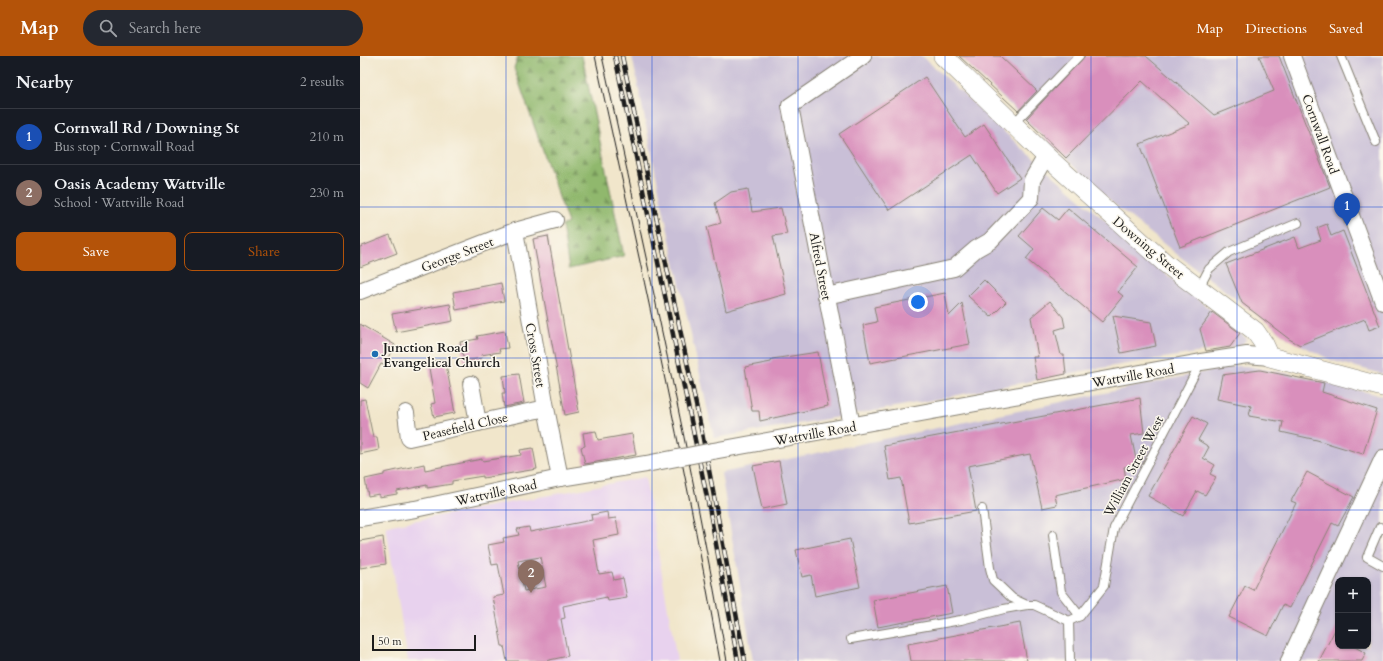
<!DOCTYPE html>
<meta charset="utf-8">
<style>
body{margin:0;font-family:Cardo,serif;background:#242831;color:#f1f3f6}
.controls{position:absolute;right:12px;bottom:12px;display:grid;overflow:hidden;border-radius:8px;box-shadow:0 1px 3px #0004}
.controls button{width:36px;height:36px;display:grid;place-items:center;padding:0;border:0;border-bottom:1px solid #363941;background:#171b24;color:#f1f3f6;font:20px sans-serif}
.scale{position:absolute;left:12px;bottom:10px;width:104px;box-sizing:border-box;padding-left:4px;border:2px solid #1c1c1c;border-top:0;font-size:11px;line-height:14px;white-space:nowrap;color:#1c1c1c;-webkit-text-stroke:3px #fbf7ec;paint-order:stroke}
.you{position:absolute;left:558px;top:246px;width:14px;height:14px;margin:-10px;border:3px solid #fff;border-radius:50%;background:#1a73e8;box-shadow:0 0 0 6px #1a73e833}
.badge{display:grid;place-items:center;width:26px;height:26px;border-radius:50%;background:#b45309;color:#fff;font-size:13px;font-weight:700}
.pin{position:absolute;translate:-50% -33px;filter:drop-shadow(0 1px 2px #0008)}
.pin::after{content:'';position:absolute;top:21px;width:14px;height:12px;background:inherit;clip-path:polygon(0 0,100% 0,50% 100%)}
.list{margin:0;padding:0;list-style:none}
h2{display:flex;justify-content:space-between;align-items:center;height:52px;margin:0;padding:0 16px;font-size:17px}
h2 small{font-size:13px;font-weight:400;color:#9ea1a6}
.list li{display:grid;grid-template-columns:26px 1fr auto;gap:12px;align-items:center;box-sizing:border-box;height:56px;padding:0 16px;border-top:1px solid #363941}
.list b{display:block;font-size:15px;white-space:nowrap}
.list p{margin:0;font-size:13px;white-space:nowrap;color:#9ea1a6}
.list em{font-size:13px;font-style:normal;color:#9ea1a6}
.actions{display:flex;gap:8px;padding:12px 16px}
.actions a{flex:1;padding:9px 0;border:1px solid #b45309;border-radius:8px;text-align:center;font-size:14px;color:#b45309}
.actions .main{background:#b45309;color:#fff}
.icon{flex:none;width:22px;height:22px;fill:none;stroke:currentColor;stroke-width:2;stroke-linecap:round;stroke-linejoin:round}
.map{position:relative;flex:none;width:1023px;height:605px;overflow:hidden}
header{display:flex;align-items:center;gap:24px;box-sizing:border-box;height:56px;padding:0 20px;background:#b45309;color:#fff}
header strong{font-size:19px}
nav{display:flex;gap:22px;margin-inline-start:auto;font-size:14px}
.search{width:280px;height:36px;background:#242831;display:flex;align-items:center;gap:10px;box-sizing:border-box;padding:0 14px;border-radius:22px;color:#9ea1a6;font-size:15px}
main{display:flex}
aside{flex:1;background:#171b24}
.map>svg:first-child{display:block}
</style>
<header>
<strong>Map</strong>
<div class="search"><svg class="icon" aria-label="search" viewBox="0 0 24 24"><circle cx="10" cy="10" r="6"/><path d="M15 15l6 6"/></svg>Search here</div>
<nav><a>Map</a><a>Directions</a><a>Saved</a></nav>
</header>
<main>
<aside>
<h2>Nearby<small>2 results</small></h2>
<ul class="list">
<li><span class="badge" style="background:#1a4fb4">1</span><div><b>Cornwall Rd / Downing St</b><p>Bus stop · Cornwall Road</p></div><em>210 m</em></li>
<li><span class="badge" style="background:#8d6e63">2</span><div><b>Oasis Academy Wattville</b><p>School · Wattville Road</p></div><em>230 m</em></li>
</ul>
<div class="actions"><a class="main">Save</a><a>Share</a></div>
</aside>
<div class="map">
<svg width="1023" height="605" viewBox="0 0 1023 605">
<defs>
<pattern id="forest-firs" width="22" height="20" patternUnits="userSpaceOnUse"><rect width="22" height="20" fill="#90b86d"/><path d="M5 1l3.5 6h-7zM16 11l3.5 6h-7z" fill="#759559"/></pattern>
</defs>
<rect width="100%" height="100%" fill="#fbf7ec"/>
<filter id="ink" filterUnits="userSpaceOnUse"><feTurbulence type="fractalNoise" baseFrequency=".025" numOctaves="2"/><feDisplacementMap in="SourceGraphic" scale="8" xChannelSelector="R" yChannelSelector="G"/><feConvolveMatrix kernelMatrix="1 2 1 2 8 2 1 2 1" color-interpolation-filters="sRGB"/></filter>
<filter id="wash" filterUnits="userSpaceOnUse"><feTurbulence type="fractalNoise" baseFrequency=".012" numOctaves="4" result="noise"/><feDisplacementMap in="SourceGraphic" scale="16" xChannelSelector="R" yChannelSelector="G"/><feGaussianBlur stdDeviation="0.9" result="paint"/><feColorMatrix in="noise" values="0 0 0 0 0 0 0 0 0 0 0 0 0 0 0 0 0 1.4 0 .05"/><feComposite in="paint" operator="in"/></filter>
<g filter="url(#wash)">
<rect width="100%" height="100%" fill="#f1e6cb"/>
<polygon fill="#e8d2ee" points="285,421 317,605 48,605 26,470"/>
<g fill="#c9bfd7" fill-rule="evenodd">
<polygon points="272,0 562,0 664,94 806,218 887,283 880,290 728,314 525,353 354,382 301,143"/>
<polygon points="599,0 1023,0 1023,318 973,305 929,283 814,196 749,144"/>
<path d="M874,310H887L935,319L1023,340V605H393L361,417ZM978,524H1008V590H978Z"/>
</g>
<polygon fill="url(#forest-firs)" stroke="#566a44" points="158,0 222,0 264,200 209,213 202,170 208,167 154,12"/>
<g id="blocks">
<g fill="#d98fbc" fill-rule="evenodd">
<polygon points="599,0 640,0 677,35 658,55"/>
<polygon points="725,0 786,0 854,59 914,35 899,0 919,0 970,131 820,191 780,88 830,68 782,25 706,102 666,63"/>
<polygon points="565,21 605,81 624,68 660,122 637,137 612,99 529,154 479,78"/>
<polygon points="388,133 392,156 421,152 427,178 413,180 426,238 366,255 347,171 361,167 355,147 371,136"/>
<polygon points="683,152 698,164 708,152 778,211 758,236 763,240 742,266 666,203 674,193 659,180"/>
<polygon points="967,168 971,180 983,175 1020,270 1009,274 1005,263 940,289 929,283 882,247 866,208 935,181 939,192 961,184 957,172"/>
<polygon points="30,179 37,197 0,211 0,191"/>
<polygon points="188,180 219,356 205,359 173,183"/>
<polygon points="624,224 646,246 631,261 608,240"/>
<polygon points="141,227 144,245 96,254 93,236"/>
<polygon points="585,237 589,260 602,247 610,288 510,307 503,269 517,266 514,251"/>
<polygon points="690,245 703,261 705,271 695,274 701,299 704,299 706,318 677,324 673,301 678,301 671,261"/>
<polygon points="90,248 93,265 36,276 32,258"/>
<polygon points="852,256 880,277 870,291 846,295 840,273"/>
<polygon points="753,260 791,266 796,290 761,297"/>
<polygon points="0,268 35,289 24,309 21,308 8,332 0,327"/>
<polygon points="145,275 148,292 139,293 140,296 121,299 122,302 104,305 100,286 118,283 117,280"/>
<polygon points="458,296 468,350 400,365 399,355 392,355 385,311 411,306 412,303"/>
<polygon points="85,303 95,357 74,361 71,348 75,347 68,306"/>
<polygon points="900,314 964,327 962,336 1017,354 1003,398 957,384 921,376 923,366 889,360 891,350 857,343 862,319"/>
<polygon points="159,318 164,347 144,351 142,337 145,337 143,320"/>
<polygon points="780,342 784,377 771,379 777,408 764,411 766,423 695,439 697,449 682,452 670,398 608,410 616,455 549,467 541,422 530,424 524,390"/>
<polygon points="5,343 13,381 17,381 19,394 0,398 0,344"/>
<polygon points="833,360 847,368 838,384 849,391 843,402 855,409 850,418 856,421 845,439 837,435 823,460 788,440"/>
<polygon points="236,375 238,384 272,378 276,399 225,408 221,391 225,390 223,377"/>
<polygon points="173,392 177,413 123,422 123,420 92,425 92,428 67,432 67,429 37,435 37,438 19,441 19,438 8,440 5,423 24,419 24,417 64,408 65,414 122,403 122,405 161,399 160,394"/>
<polygon points="419,405 427,448 402,453 393,410"/>
<polygon points="947,416 994,441 978,470 972,467 930,552 923,549 908,580 869,561 885,530 893,534 936,447 931,445"/>
<path d="M247,456L248,463L256,462L259,479L233,484L239,518L252,516L254,524L263,522L267,542L248,545L247,541L203,550L205,562L201,563L208,600L185,605H147L144,590H142L133,541L144,539L138,508L132,509L128,489L144,486L143,482L159,479L157,473L169,471L170,476L232,464L231,459ZM180,501L186,531L164,535L158,505Z"/>
<polygon points="23,481 26,508 0,512 0,485"/>
<polygon points="490,483 500,531 455,540 451,519 442,521 436,494"/>
<polygon points="587,530 592,557 518,571 513,544"/>
<polygon points="660,567 667,605 551,605 548,588"/>
<polygon points="978,568 978,590 993,590 1006,597 1002,605 959,605"/>
</g>
</g>
</g>
<g filter="url(#ink)">
<use href="#blocks" fill-opacity="0" stroke="#868174" stroke-width="1"/>
<g fill="none" stroke-linecap="round" stroke-linejoin="round">
<g stroke="#868174" stroke-width="10">
<g id="service">
<polyline points="981,0 1016,86"/>
<polyline points="653,68 719,0"/>
<polyline points="839,232 849,213 869,196 938,167"/>
<polyline points="622,453 630,512 633,524 652,542 667,549"/>
<polyline points="1023,473 1020,471 1007,501 1023,510"/>
<polyline points="693,479 701,536 720,560"/>
<polyline points="491,583 601,564 644,553 667,549 674,549 709,565"/>
<polyline points="710,605 709,565 720,560 744,530 754,472 841,306"/>
</g>
</g>
<g stroke="#868174" stroke-width="18">
<g id="minor">
<polyline points="932,0 1023,246"/>
<polyline points="155,175 186,352 200,422"/>
<polyline points="0,235 155,175 195,164"/>
<polyline points="466,240 594,212 616,193 630,185 671,142 672,124 686,100"/>
<polyline points="111,328 118,367"/>
<polyline points="46,357 49,382 186,352"/>
<polyline points="492,370 430,50 503,0"/>
<polyline points="353,395 841,306 887,299 910,301"/>
<polyline points="0,462 55,453 200,422 286,408"/>
<polyline points="929,605 1023,402"/>
</g>
</g>
<g stroke="#868174" stroke-width="20">
<polyline id="tertiary" points="583,0 686,100 805,207 895,275 904,288 910,301 1023,331"/>
</g>
<use href="#service" stroke="#fff" stroke-width="8"/>
<use href="#minor" stroke="#fff" stroke-width="16"/>
<use href="#tertiary" stroke="#fff" stroke-width="19"/>
<g stroke="#1c1c1c" stroke-width="1">
<path d="M235,0C279,201 324,402 360,605"/>
<path d="M242,0C286,201 331,402 367,605"/>
</g>
<g stroke="#1c1c1c" stroke-width="4.5">
<g id="rail">
<polyline points="255,0 349,451 378,605"/>
<polyline points="262,0 342,377 385,605"/>
</g>
</g>
<use href="#rail" stroke="#fbf7ec" stroke-width="3" stroke-dasharray="9" stroke-linecap="butt"/>
<g stroke="#868174" stroke-width="18" stroke-linecap="butt">
<polyline id="minor-bridge" points="286,408 353,395"/>
</g>
<use href="#minor-bridge" stroke="#fff" stroke-width="16"/>
</g>
</g>
<path fill="none" stroke="#1d4ed8" stroke-width="1" stroke-opacity="0.55" d="M146,0V605M292,0V605M438,0V605M585,0V605M731,0V605M877,0V605M0,151H1023M0,302H1023M0,454H1023"/>
<circle fill="#1f6fb2" stroke="#fbf7ec" stroke-width="1.5" cx="15" cy="298" r="4"/>
<g text-anchor="middle" stroke-width="3" stroke-linejoin="round" paint-order="stroke">
<g font-size="13" fill="#1c1c1c" stroke="#fbf7ec">
<text transform="translate(961 78) rotate(70)" y="5">Cornwall Road</text>
<text transform="translate(789 191) rotate(40)" y="5">Downing Street</text>
<text transform="translate(97 198) rotate(-21)" y="5">George Street</text>
<text transform="translate(461 210) rotate(79)" y="5">Alfred Street</text>
<text transform="translate(176 299) rotate(80)" y="5">Cross Street</text>
<text transform="translate(773 319) rotate(-10)" y="5">Wattville Road</text>
<text transform="translate(105 370) rotate(-13)" y="5">Peasefield Close</text>
<text transform="translate(455 377) rotate(-10)" y="5">Wattville Road</text>
<text transform="translate(773 410) rotate(-62)" y="5">William Street West</text>
<text transform="translate(136 436) rotate(-12)" y="5">Wattville Road</text>
</g>
<g font-size="13" font-weight="bold" fill="#1c1c1c" stroke="#fbf7ec" text-anchor="start">
<text x="23" y="296">Junction Road<tspan x="23" dy="15">Evangelical Church</tspan></text>
</g>
</g>
</svg>
<div class="controls">
<button>+</button>
<button>−</button>
</div>
<div class="scale">50 m</div>
<div class="you"></div>
<div class="pin badge" style="left:987px;top:170px;background:#1a4fb4">1</div>
<div class="pin badge" style="left:171px;top:537px;background:#8d6e63">2</div>
</div>
</main>
